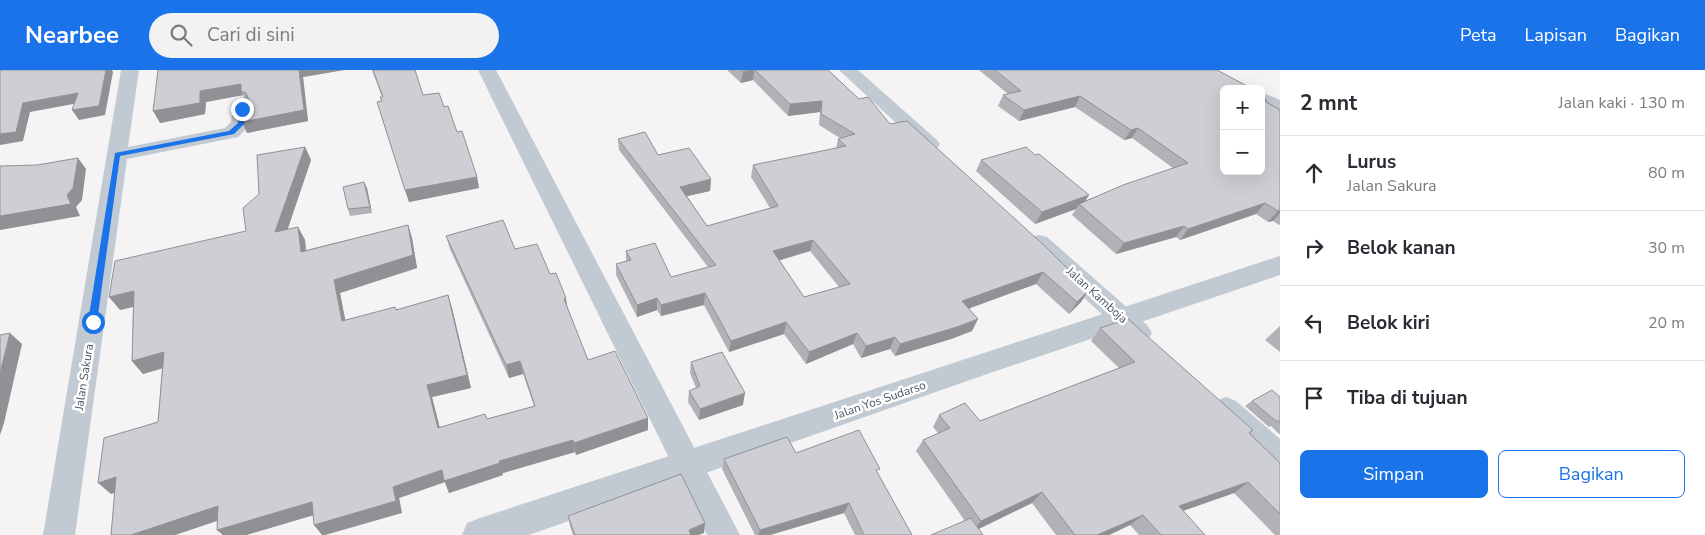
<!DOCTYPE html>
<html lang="id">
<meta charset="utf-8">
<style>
body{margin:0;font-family:"Nunito Sans",sans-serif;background:#f2f2f3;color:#2b2b33}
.controls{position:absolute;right:15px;top:15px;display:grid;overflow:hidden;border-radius:8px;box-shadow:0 5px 20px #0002}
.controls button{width:45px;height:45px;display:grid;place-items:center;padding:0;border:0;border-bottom:1px solid #e1e1e2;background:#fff;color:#2b2b33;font:25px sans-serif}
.stop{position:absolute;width:15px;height:15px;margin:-11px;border:4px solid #1a73e8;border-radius:50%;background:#fff}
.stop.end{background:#1a73e8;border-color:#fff;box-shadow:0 1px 5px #0008}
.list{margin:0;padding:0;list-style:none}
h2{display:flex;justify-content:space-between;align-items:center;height:65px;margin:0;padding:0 20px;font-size:21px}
h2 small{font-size:16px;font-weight:400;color:#7c7c81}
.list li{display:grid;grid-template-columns:32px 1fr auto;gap:15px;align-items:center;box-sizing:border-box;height:75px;padding:0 20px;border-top:1px solid #e1e1e2}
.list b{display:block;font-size:19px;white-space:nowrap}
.list p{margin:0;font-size:16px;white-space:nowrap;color:#7c7c81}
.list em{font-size:16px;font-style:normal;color:#7c7c81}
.actions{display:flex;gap:10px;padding:15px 20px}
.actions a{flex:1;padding:11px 0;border:1px solid #1a73e8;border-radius:8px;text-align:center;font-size:18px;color:#1a73e8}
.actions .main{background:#1a73e8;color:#fff}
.icon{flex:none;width:28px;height:28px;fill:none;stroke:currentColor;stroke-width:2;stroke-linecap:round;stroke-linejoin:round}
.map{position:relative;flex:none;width:1280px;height:465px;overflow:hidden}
header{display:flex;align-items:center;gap:30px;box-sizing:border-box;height:70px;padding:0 25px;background:#1a73e8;color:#fff}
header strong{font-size:24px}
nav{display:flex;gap:28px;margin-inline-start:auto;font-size:18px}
.search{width:350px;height:45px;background:#f2f2f3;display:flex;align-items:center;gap:12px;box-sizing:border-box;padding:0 18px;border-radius:28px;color:#7c7c81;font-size:19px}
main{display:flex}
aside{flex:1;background:#fff}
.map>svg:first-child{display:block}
</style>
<header>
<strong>Nearbee</strong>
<div class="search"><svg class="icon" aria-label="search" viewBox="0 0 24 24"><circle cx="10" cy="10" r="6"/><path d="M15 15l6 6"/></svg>Cari di sini</div>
<nav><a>Peta</a><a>Lapisan</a><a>Bagikan</a></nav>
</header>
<main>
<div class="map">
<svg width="1280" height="465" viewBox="0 0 1280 465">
<rect width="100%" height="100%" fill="#f5f3f3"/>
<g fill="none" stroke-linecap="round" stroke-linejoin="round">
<g fill="#c1cad2" fill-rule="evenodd">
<polygon points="121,0 139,0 128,77 225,58 231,52 233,39 235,35 242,33 249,35 251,39 251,54 238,67 127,89 75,465 43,465"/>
<polygon points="478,0 496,0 740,465 707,465"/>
<polygon points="839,0 858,0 937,70 940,74 937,78 930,80 923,78"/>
<polygon points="1261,22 1280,30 1280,44 1261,35"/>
<polygon points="1039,165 1047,167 1148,256 1152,263 1148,270 1139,273 1130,270 1031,179 1027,173 1031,167"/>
<polygon points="1226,327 1236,331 1280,369 1280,400 1269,396 1216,347 1212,339 1216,331"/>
</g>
<polygon fill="#c1cad2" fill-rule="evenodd" points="1280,186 1280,205 990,303 529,465 462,465 467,453 480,448"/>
</g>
<g fill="#b0b2b7" fill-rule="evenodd">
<polygon points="158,0 344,0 303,7 308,51 247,63 242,52 248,43 248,33 246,32 243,25 206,32 205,44 160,53"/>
<polygon points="372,0 392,0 423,25 444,37 457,62 477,107 479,118 409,132 377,32 381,31 380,27 382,27"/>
<path d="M727,0H828L859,29L1089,220L1081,232L1069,244L1036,214L969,238L972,261L951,269L895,286L890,279L861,288L853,274L806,294L784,264L729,282L704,235L661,246L657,240L637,247L616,205V194L626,191V181L671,207L708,197L619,80L618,69L658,85L711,109L710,121L687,126L707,156L770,138L751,107L753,95L836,79L838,69L840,68L819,55L820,42L788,46L753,10L741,13ZM810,181L839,217L804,227L779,190Z"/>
<polygon points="979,0 1217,0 1247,16 1246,18 1267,30 1266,31 1280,40 1280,154 1279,155 1273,151 1268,152 1256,144 1180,170 1176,167 1116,184 1072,145 1076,139 1035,154 976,101 981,90 1085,131 1173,98 1132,68 1124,70 1075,37 1019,51 998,36 1003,25 1008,24"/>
<polygon points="305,77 311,90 287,160 298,157 305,170 306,180 408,155 412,168 417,198 340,223 345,250 396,239 452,238 471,318 432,327 439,357 487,349 534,336 523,304 509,308 450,179 446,166 515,179 550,204 567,238 588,290 648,360 576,385 575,382 503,403 503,405 449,423 445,412 399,428 402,443 313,445 246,465 223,465 217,460 218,450 175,465 111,465 115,423 111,424 158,352 162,298 143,304 132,291 133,237 120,240 246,161 259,124"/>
<polygon points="367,118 372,143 350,146 348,139"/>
<polygon points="1280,256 1280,282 1265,270"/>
<polygon points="1100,258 1253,360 1250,363 1280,393 1280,465 1275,465 1234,423 1183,441 1205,465 1139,465 1130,455 1109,465 1056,465 1032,433 979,459 965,451 916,381 923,370 938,363 933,357 939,345 980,351 1119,298 1091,271"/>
<polygon points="691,292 743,335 699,350 688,332 689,321 696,318 690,303"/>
<polygon points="1280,327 1280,364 1279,364 1271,356 1269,357 1245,336 1252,331"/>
<polygon points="796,383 878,404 912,465 855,465 844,443 770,465 755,465 722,399 724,389"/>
<polygon points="568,446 704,463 698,465 573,465 570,456"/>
</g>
<g fill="#909195">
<polygon points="106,0 112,0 113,2 105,45 79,50 72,40"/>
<polygon points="299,0 344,0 303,7 308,51 247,63 242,52"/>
<polygon points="751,0 754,0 753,10 741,13 743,2"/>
<polygon points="241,14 241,21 243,25 206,32 205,44 160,53 153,41 200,21"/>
<polygon points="78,23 84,32 30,42 23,71 0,75 0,64 23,33"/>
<polygon points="1080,26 1075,37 1019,51 1024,40"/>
<polygon points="822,31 820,42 788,46 790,34"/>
<polygon points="1138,58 1132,68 1124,70 1131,60"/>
<polygon points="305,77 311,90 282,176 275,162"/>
<polygon points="78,88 86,99 82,130 76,137 80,146 0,160 0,146 67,125"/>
<polygon points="477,107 479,118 409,132 405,120"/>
<polygon points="711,109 710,121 679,128 680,117"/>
<polygon points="364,112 367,118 372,143 370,137"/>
<polygon points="1089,125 1082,137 1079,134 1076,139 1035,154 1042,142"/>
<polygon points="1265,133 1256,144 1180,170 1188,159"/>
<polygon points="1280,140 1280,143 1273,151 1268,152 1278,141"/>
<polygon points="408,155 412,168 417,198 340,223 348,264 342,251 334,210"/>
<polygon points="1184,156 1176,167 1116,184 1124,173"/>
<polygon points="298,157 305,170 307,195 301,182"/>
<polygon points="813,170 810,181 771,193 773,181"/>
<polygon points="1043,202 1036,214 957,243 962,231"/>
<polygon points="1089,220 1081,232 1069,244 1077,232"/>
<polygon points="134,221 144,234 120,240 109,227"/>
<polygon points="705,223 704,235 661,246 661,235"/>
<polygon points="448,225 452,238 471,318 432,327 443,370 438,358 427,315"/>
<polygon points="566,228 568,241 564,229"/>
<polygon points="657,228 657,240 637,247 637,235"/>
<polygon points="978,249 972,261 951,269 895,286 900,274"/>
<polygon points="786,252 784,264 729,282 731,271"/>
<polygon points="10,263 22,274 4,353 0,365 0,303"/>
<polygon points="857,263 853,274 806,294 809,282"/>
<polygon points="895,267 890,279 861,288 866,276"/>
<polygon points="164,282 174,295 143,304 132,291"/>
<polygon points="520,291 523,304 509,308 506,295"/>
<polygon points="745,323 743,335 699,350 700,339"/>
<polygon points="648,348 648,360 576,385 574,373"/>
<polygon points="573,370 575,382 503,403 499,391"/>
<polygon points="500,393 503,405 449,423 445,412 399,428 402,443 325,465 322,465 314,455 393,417 442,400"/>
<polygon points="116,407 129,418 111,424 98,413"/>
<polygon points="1248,412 1234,423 1165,447 1179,436"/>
<polygon points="1042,422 1032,433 972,462 981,451"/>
<polygon points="312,432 321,443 246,465 223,465 217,460"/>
<polygon points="849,433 844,443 770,465 758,465 760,460"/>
<polygon points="218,436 229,447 175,465 131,465"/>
<polygon points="1143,445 1130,455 1109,465 1097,465"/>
<polygon points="705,453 704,463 698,465 688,465 689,460"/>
</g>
<g fill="#cdcfd5" stroke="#909195" fill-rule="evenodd">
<polygon points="0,0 106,0 99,36 72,40 78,23 23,33 16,62 0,64"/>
<polygon points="158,0 299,0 304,40 242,52 242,49 248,43 248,28 246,23 241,21 241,14 200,21 200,33 153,41"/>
<polygon points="373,0 415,0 423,25 439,23 444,37 448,36 457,62 462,61 477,107 405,120 377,32 382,31 380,27 383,27"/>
<polygon points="741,0 751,0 743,2"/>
<path d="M755,0H828L859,29L868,27L890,54L907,51L1047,178L1089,220L1077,232L1043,202L962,231L978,249L957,257L900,274L895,267L866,276L857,263L809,282L786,252L731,271L705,223L661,235L657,228L637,235L616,194L631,190L626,181L655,173L671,207L716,195L618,69L645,62L658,85L689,78L711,109L680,117L707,156L778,136L753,95L846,76L838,69L855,64L821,44L822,31L790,34ZM813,170L850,214L804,227L773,181Z"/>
<polygon points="995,0 1217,0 1247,16 1245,17 1248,19 1224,19 1224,101 1261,101 1261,27 1267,30 1264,31 1280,40 1280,140 1278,141 1265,133 1188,159 1184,156 1124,173 1079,134 1123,115 1188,93 1138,58 1131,60 1080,26 1024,40 1003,25 1021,21"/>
<polygon points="305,77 275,162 298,157 301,182 408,155 413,185 334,210 342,251 395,237 396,240 448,225 467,305 427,315 438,358 485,344 487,349 535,336 520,291 506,295 446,166 503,150 515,179 537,174 550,204 556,203 566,228 564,229 588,290 615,281 648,348 574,373 573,370 499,391 500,393 444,411 442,400 393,417 396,431 314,455 312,432 217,460 218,436 131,465 111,465 116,407 98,413 104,368 158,352 164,282 132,291 134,221 109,227 115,191 246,161 243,138 259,124 257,85"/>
<polygon points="1026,77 1035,85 1039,84 1089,125 1042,142 981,90"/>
<polygon points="78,88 73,118 67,125 71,134 0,146 0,96 37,95"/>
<polygon points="364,112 370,137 348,139 343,117"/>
<polygon points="1128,249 1253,360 1249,363 1280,393 1280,444 1248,412 1179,436 1205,465 1161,465 1143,445 1097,465 1075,465 1042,422 981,451 923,370 950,358 939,345 965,333 980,351 1135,292 1100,258"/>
<polygon points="10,263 0,303 0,265"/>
<polygon points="722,282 745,323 700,339 689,321 700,316 691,292"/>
<polygon points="1272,320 1280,327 1280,352 1278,351 1276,351 1252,331"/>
<polygon points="859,360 880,399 876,400 912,465 864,465 849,433 760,460 724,389 787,367 796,383"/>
<polygon points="681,404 705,453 689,460 691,465 575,465 568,446"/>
<polygon points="971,448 983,465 931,465"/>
</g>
<polygon fill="#1a73e8" points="242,37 245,39 244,54 234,64 120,86 97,252 93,256 90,255 88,252 115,83 229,61 238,53 239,39"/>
<g text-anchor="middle" stroke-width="5" stroke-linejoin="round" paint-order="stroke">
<g font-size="12" fill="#4a5661" stroke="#fff">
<text transform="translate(1097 225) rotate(42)" y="4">Jalan Kamboja</text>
<text transform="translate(84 307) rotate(-81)" y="4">Jalan Sakura</text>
<text transform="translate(880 330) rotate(-19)" y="4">Jalan Yos Sudarso</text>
</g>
</g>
</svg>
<div class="controls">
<button>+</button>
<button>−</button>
</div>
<div class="stop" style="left:93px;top:252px"></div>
<div class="stop end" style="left:242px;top:39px"></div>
</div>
<aside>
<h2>2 mnt<small>Jalan kaki · 130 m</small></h2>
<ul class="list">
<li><svg class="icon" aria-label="ahead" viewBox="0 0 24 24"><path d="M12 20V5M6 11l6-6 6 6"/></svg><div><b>Lurus</b><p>Jalan Sakura</p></div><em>80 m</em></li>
<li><svg class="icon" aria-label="right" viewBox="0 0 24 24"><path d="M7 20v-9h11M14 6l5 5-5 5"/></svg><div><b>Belok kanan</b></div><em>30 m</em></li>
<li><svg class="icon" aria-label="left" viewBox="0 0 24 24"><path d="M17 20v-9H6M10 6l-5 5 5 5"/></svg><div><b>Belok kiri</b></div><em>20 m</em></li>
<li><svg class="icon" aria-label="arrive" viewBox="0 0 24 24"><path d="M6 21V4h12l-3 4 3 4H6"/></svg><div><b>Tiba di tujuan</b></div></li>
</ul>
<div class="actions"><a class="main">Simpan</a><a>Bagikan</a></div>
</aside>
</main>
